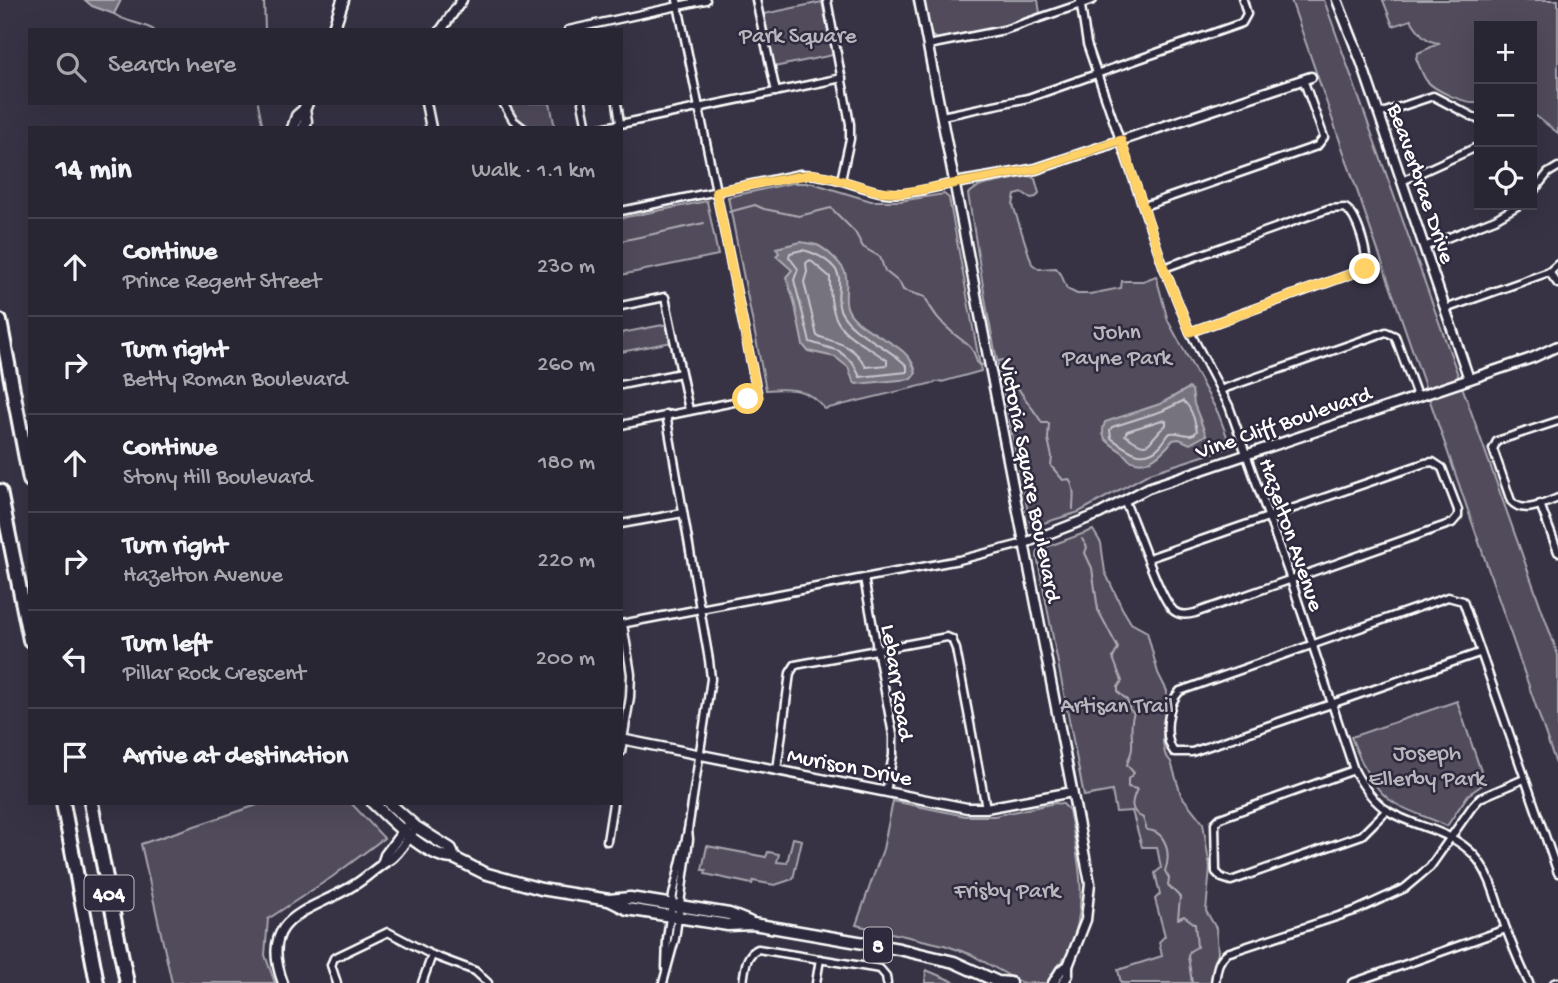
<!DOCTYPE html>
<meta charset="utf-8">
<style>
body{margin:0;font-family:"Gochi Hand",sans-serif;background:#353240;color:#f1f3f6}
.controls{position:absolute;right:21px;top:21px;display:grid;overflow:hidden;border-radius:0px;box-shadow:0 7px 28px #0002}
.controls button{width:63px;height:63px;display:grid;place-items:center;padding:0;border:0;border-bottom:2px solid #45434f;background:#292634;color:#f1f3f6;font:35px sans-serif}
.stop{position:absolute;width:21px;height:21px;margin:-16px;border:5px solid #ffd166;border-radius:50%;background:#fff}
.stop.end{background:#ffd166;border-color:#fff;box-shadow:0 2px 7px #0008}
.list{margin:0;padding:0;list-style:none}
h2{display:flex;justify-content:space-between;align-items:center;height:91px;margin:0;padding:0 28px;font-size:30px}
h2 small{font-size:23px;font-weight:400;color:#a5a5ac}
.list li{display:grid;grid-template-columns:46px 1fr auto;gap:21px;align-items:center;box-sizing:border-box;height:98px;padding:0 28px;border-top:2px solid #45434f}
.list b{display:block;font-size:26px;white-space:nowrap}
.list p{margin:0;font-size:23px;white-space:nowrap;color:#a5a5ac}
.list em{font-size:23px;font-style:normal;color:#a5a5ac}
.icon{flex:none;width:38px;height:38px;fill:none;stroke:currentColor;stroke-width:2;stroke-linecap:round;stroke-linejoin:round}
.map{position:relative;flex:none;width:1558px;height:983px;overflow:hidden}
.search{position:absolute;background:#292634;box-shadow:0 7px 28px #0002;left:28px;top:28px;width:595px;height:77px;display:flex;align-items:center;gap:18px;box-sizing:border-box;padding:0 24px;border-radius:0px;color:#a5a5ac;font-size:26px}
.panel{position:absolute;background:#292634;box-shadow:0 7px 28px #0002;left:28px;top:126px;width:595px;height:679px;border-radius:0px}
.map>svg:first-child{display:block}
</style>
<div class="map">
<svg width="1558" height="983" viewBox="0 0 1558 983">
<rect width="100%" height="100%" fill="#373345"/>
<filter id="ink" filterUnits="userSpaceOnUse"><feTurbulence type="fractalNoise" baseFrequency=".0143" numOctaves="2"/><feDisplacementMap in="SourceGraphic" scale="14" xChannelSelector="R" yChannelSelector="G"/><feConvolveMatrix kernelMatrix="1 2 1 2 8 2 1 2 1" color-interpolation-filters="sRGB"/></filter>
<g filter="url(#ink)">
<g fill="#514c5c" stroke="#a8a6ae" stroke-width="2">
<polygon points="924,0 1038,0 1040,13 1001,27 937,39 931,35"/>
<polygon points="1291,0 1324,0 1558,655 1558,770"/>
<path d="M1383,0H1558V133L1532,113V26H1479V102C1465,104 1435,91 1426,80C1422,74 1419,65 1416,58L1418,53L1440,43C1425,42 1419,32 1411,20L1393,26Z"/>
<polygon points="822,2 833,55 774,67 764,14"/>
<path d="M508,103H550L555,128C530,128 521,128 508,103Z"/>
<polygon points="1030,176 1035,179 1039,193 1036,197 1031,198 1023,193 1015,195 1013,205 1032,264 1039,269 1056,268 1061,274 1067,289 1077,294 1090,294 1121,288 1122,281 1143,281 1156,276 1168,321 1218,413 1231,447 1150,473 1079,512 1031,527 988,316 968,194 979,186"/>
<path d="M792,183H812L871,201H900L944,194L949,198L981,371L942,382L941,381L825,409C808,388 791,388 766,390L728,197Z"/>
<polygon points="707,201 718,255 621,275 621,218"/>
<polygon points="668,324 672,342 621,352 621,333"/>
<polygon points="1093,530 1101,543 1105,572 1122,608 1131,623 1147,632 1158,673 1167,691 1163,742 1165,754 1171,762 1181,795 1203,823 1210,868 1206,911 1216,928 1218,952 1214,983 1121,983 1118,970 1162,956 1159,942 1165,936 1155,899 1160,894 1155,873 1161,868 1157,847 1142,847 1132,811 1116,812 1112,791 1084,796 1037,556 1038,550"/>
<path d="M1457,701L1485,783L1468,795L1447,826C1431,818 1412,813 1396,804C1372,791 1361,761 1351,737Z"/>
<path d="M893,801L965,816H994L1055,803L1063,804L1069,810C1078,857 1090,904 1069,950C1063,962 1055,972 1048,983H1022L970,954L944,945L856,925L883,849Z"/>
<polygon points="263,803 351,803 384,838 332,877 268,919 265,955 275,983 172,983 141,844"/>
<polygon points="793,838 802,840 793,879 775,885 753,881 752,884 705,874 706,870 702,870 707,846 766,857 768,852 779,854 777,862 787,863"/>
<polygon points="926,970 957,983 925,983"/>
</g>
<g fill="#76737f" stroke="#adabb2" stroke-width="2">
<polygon points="85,0 121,0 114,14 92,6"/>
<path d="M801,242C806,243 813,244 817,245C826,249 845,266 846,276C848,292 841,304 853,317C871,338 910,343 916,373L911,379L856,384L853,381L848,367L835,357L808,351L803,345L794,301L786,277L792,270L776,256L779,253L776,248Z"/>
<path d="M1189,388L1192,390L1194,404L1206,435L1190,444L1179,439L1173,440C1164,451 1147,470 1130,460C1127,459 1125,454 1122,452C1110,443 1098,440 1105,422L1160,404Z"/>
</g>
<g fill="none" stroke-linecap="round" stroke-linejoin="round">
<g stroke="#c8c7cc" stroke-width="2">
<path d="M802,250C814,252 837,263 839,278C840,289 836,299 840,310C851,334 889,346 907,366V372L860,377L853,363L839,351L810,342L794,280L798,269L789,257L790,253Z"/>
<path d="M810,260L830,277C829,332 846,332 887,360V365L866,367C853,344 840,344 817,336L804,282L807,272L806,263Z"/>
<path d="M1183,401C1191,406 1195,421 1197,431C1191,440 1181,431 1170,433C1166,437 1164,442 1160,446C1143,464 1126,449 1111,438L1110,430L1112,427L1162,411Z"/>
<path d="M1162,420L1166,421V425C1145,442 1153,455 1125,435L1127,431Z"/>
</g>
<g stroke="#adabb2" stroke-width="2">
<polyline points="264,0 265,30"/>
<path d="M114,14C127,23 141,22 154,30"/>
<polyline points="258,103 263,128"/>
<path d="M729,212L755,205L764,209L799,216L831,208L855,232L863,247L880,257L885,271L900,283L903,290L925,297C931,310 941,323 953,333C964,343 974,345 977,363L982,365"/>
<polyline points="621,241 704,223"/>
<path d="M998,361L1003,360C1008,373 1000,379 1017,386C1024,399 1034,409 1042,423H1049L1048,439L1052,457L1051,466L1063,480L1069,479C1076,490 1073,498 1073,509"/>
<path d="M1082,539L1087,547L1085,553L1092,568L1098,610L1118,648L1113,658L1122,681L1118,687V692L1127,700L1130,710L1134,713C1129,723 1133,736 1132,748C1132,753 1128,759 1127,765L1134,773L1128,779V787L1137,789C1131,802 1129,811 1143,818L1147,830C1167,831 1171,855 1165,871L1169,878L1168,885L1180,897L1178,919L1184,916L1195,924L1197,947L1190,951L1188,956L1192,983"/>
</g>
<g stroke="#fff" stroke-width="11">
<g id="minor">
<polyline points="756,0 776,92"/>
<polyline points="827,0 850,124 850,139 841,180"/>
<path d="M1080,0L1087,44L1164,268L1190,332L1229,406L1291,580L1354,770C1362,785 1374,802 1388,811C1417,829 1448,828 1474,855C1492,875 1497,904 1506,929C1513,947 1520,965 1529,983"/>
<polyline points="568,30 706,0"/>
<polyline points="928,45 1004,30 1093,0"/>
<polyline points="503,103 513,120 523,128"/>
<polyline points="582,103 587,128"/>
<polyline points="617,103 620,123"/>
<polyline points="1379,114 1433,96 1479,120"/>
<polyline points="942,116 1028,98 1242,23 1247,14 1243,0"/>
<polyline points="601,128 842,78"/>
<polyline points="1402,181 1479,146"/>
<polyline points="1532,193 1548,173 1558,167"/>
<polyline points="1144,206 1317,146 1324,137 1303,79"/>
<path d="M621,211L800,174C831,173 856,188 885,193C908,196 933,187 955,183"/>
<polyline points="1424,247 1495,219 1519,205"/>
<path d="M1164,268L1328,209L1345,208C1357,214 1370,257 1365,269L1190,332"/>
<polyline points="1549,272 1558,284"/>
<polyline points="621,306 665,297 689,410"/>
<polyline points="1445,309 1549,272 1558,264"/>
<polyline points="621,385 681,373"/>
<polyline points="1220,390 1386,332 1395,336 1417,396"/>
<path d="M1558,421L1497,441L1493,449L1511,501C1523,515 1543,504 1558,498"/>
<polyline points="621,425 758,397 677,0"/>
<path d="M1124,500C1136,523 1159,599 1174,611C1180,616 1188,615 1195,613L1452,523L1458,516V510L1442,468L1433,462L1425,463L1149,558"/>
<polyline points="1540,504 1558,552"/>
<polyline points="621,524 683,513"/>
<polyline points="864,578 893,735 893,755 886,792"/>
<polyline points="621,624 959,560 1025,543"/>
<path d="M1479,653L1192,752H1174C1163,738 1167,704 1180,691L1448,597L1463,601L1558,873"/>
<polyline points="621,752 630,697 631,674 623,624"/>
<polyline points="777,770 790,673 795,665 947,637 952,639 956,649 986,808"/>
<polyline points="1354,770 1220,818 1215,823 1216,872 1222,878 1231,881 1362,835 1387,810"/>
<polyline points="607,841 613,803"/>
<polyline points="666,968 667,939 673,895 688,830 711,679 709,660 666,414"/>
<polyline points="337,983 331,965 334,958 388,932 432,955 475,971 488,983"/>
<polyline points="422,983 432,955"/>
<polyline points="663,983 675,939 689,839 688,830"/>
<path d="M743,983C745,970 745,954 758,949L880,969L886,976L887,983"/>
<polyline points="816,983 820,959"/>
<path d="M1215,983C1217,970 1217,961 1227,953L1357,910L1405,888L1430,867L1472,807L1480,798L1524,779"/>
<polyline points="1352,983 1506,929"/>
<polyline points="1554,983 1558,982"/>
</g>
</g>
<g stroke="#fff" stroke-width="13">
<g id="tertiary">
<polyline points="919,0 1090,883 1086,920 1068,966 1068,975 1063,983"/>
<polyline points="1337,0 1361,61 1469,379"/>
<polyline points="441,30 462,0"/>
<polyline points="426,103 431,128"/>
<polyline points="955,183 1036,169 1311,77"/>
<polyline points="1025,543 1099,514 1148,488 1532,358 1558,346"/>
<polyline points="621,739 967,808 986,808 1072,792"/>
<polyline points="382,864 385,855 410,822"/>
<path d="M283,983C257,914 312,912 354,885C363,880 371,872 380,866C384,862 389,861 393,857C402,848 409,837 416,827"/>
<polyline points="1053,983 1061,970 1068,966"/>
</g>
</g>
<g stroke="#fff" stroke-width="15">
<g id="primary">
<polyline points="333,30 343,0"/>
<polyline points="293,128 297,116 304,110 307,103"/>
<polyline points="304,128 306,121 304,110"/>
<path d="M373,803C392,821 427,858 454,858L484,873L541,889L609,900L630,898L729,914L749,922"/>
<polyline points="389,803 416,827 451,849 454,858"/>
<polyline points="609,900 627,909 728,925 753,924 899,949 954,962 998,982 1010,983"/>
</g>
</g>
<g stroke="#fff" stroke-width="18">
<g id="motorway">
<polyline points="0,321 30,480"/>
<polyline points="0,491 30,640"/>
<polyline points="63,803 97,983"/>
<polyline points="91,803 127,983"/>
</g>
</g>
<use href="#minor" stroke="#2f2a3d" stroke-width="6"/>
<use href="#tertiary" stroke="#2f2a3d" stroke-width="8"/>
<use href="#primary" stroke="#2f2a3d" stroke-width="10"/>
<use href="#motorway" stroke="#2f2a3d" stroke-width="12"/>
</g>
</g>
<g fill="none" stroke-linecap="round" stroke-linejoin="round" filter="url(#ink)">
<polyline stroke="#ffd166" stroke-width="9" points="748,399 758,397 716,191 812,174 830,177 877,191 902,193 1036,169 1121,140 1164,268 1190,332 1365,269"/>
</g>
<g text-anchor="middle" stroke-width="5" stroke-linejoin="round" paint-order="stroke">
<g fill="#2f2a3d" stroke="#c1bfc5" stroke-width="2">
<rect x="84.5" y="875.5" width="49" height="35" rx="5"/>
<rect x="864" y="927.5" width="28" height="35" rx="5"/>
</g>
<g font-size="21" font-weight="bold" fill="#fff">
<text x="109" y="900">404</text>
<text x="878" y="952">8</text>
</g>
<g font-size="23" fill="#b9b7be" stroke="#2f2a3d">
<text x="798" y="42">Park Square</text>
<text x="1117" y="338">John<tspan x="1117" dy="26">Payne Park</tspan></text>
<text x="1117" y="712">Artisan Trail</text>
<text x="1427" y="759">Joseph<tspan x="1427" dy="26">Ellerby Park</tspan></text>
<text x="1007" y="897">Frisby Park</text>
</g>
<g font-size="23" fill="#fff" stroke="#2f2a3d">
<text transform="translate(1423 183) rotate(71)" y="8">Beaverbrae Drive</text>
<text transform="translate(1283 421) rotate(-19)" y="8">Vine Cliff Boulevard</text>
<text transform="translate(1032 480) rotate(79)" y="8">Victoria Square Boulevard</text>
<text transform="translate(1293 534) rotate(71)" y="8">Hazelton Avenue</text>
<text transform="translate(899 682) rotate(81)" y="8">Lebarr Road</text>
<text transform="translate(850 765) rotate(11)" y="8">Murison Drive</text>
</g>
</g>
</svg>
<div class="controls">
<button>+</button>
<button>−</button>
<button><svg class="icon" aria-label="locate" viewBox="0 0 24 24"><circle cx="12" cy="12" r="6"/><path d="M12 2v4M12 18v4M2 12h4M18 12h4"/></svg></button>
</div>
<div class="stop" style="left:748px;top:399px"></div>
<div class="stop end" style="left:1365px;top:269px"></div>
<div class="search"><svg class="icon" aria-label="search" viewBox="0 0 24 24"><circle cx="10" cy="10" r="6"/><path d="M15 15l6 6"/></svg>Search here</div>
<section class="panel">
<h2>14 min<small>Walk · 1.1 km</small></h2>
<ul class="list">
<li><svg class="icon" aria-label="ahead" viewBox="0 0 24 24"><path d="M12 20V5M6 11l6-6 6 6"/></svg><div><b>Continue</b><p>Prince Regent Street</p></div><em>230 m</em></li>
<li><svg class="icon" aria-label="right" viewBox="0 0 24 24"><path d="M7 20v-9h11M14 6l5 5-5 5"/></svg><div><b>Turn right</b><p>Betty Roman Boulevard</p></div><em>260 m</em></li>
<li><svg class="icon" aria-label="ahead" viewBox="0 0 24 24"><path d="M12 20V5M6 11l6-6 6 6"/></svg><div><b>Continue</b><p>Stony Hill Boulevard</p></div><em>180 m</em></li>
<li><svg class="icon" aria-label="right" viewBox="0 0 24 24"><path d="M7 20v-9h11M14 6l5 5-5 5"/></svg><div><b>Turn right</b><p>Hazelton Avenue</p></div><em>220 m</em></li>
<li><svg class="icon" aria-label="left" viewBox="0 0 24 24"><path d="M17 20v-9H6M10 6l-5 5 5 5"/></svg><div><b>Turn left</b><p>Pillar Rock Crescent</p></div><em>200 m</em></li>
<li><svg class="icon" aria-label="arrive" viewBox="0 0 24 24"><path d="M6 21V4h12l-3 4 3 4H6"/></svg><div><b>Arrive at destination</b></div></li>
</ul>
</section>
</div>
